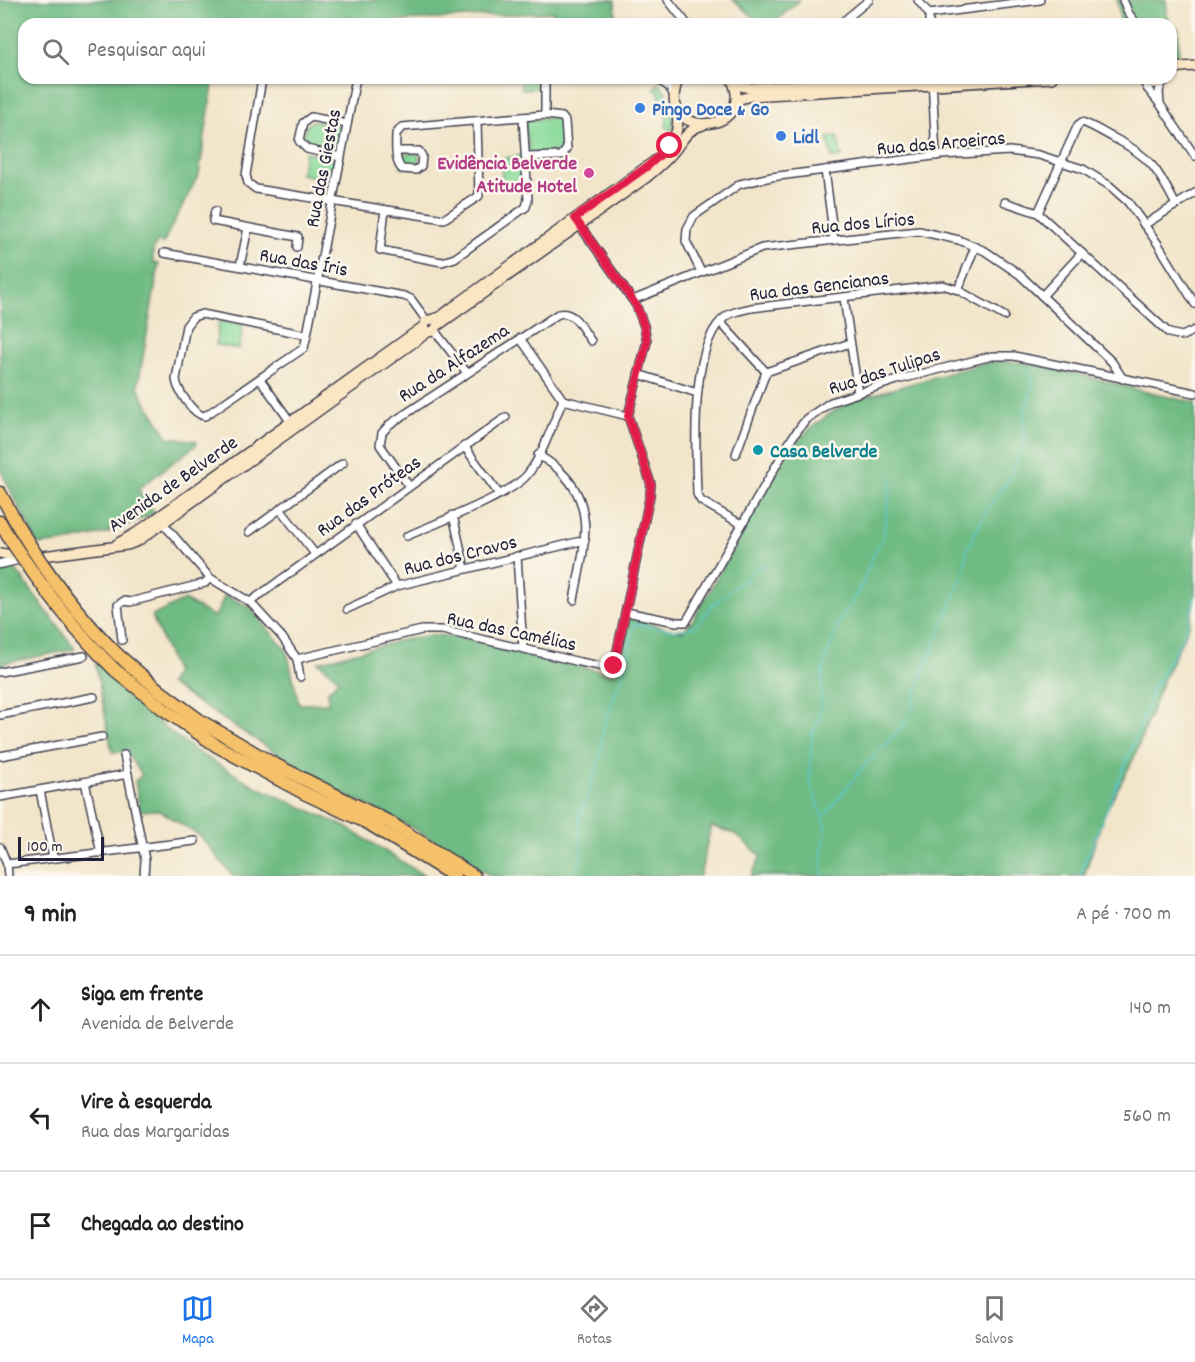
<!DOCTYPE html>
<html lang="pt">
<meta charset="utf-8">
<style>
body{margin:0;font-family:Dekko,sans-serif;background:#f6f6f6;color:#222}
.scale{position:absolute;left:18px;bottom:15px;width:86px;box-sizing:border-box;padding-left:6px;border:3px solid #22223b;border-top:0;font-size:16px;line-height:21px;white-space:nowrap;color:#22223b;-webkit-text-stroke:4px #fbf7ec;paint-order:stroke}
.stop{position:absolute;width:18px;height:18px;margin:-14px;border:4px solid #e11d48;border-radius:50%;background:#fff}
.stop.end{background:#e11d48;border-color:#fff;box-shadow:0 2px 6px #0008}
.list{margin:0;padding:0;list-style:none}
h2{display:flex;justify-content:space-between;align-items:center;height:78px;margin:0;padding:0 24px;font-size:26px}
h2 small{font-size:20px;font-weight:400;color:#767676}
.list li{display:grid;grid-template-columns:39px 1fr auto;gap:18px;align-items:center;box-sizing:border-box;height:108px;padding:0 24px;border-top:2px solid #e0e0e0}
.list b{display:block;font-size:22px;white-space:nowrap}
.list p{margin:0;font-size:20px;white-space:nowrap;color:#767676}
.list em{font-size:20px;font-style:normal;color:#767676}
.icon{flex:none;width:33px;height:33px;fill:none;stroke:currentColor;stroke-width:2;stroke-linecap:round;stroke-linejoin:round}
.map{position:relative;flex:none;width:1195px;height:876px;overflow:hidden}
.search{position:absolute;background:#fff;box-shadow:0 2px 4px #0004;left:18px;right:18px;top:18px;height:66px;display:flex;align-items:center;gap:15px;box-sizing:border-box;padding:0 21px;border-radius:18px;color:#767676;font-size:22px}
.sheet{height:402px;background:#fff}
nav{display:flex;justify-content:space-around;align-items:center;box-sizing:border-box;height:84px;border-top:2px solid #e0e0e0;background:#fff;font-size:16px;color:#767676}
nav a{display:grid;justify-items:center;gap:3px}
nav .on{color:#1a73e8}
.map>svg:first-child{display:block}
</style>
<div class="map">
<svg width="1195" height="876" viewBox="0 0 1195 876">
<rect width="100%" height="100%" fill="#fbf7ec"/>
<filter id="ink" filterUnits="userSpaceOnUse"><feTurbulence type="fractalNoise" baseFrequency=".0167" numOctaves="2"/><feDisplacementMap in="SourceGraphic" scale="12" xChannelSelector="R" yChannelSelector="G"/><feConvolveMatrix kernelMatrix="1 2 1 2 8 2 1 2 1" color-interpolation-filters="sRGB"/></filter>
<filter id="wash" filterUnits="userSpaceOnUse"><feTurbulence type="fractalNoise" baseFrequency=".008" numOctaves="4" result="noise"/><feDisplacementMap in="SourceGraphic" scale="24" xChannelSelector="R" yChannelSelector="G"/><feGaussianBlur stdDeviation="1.35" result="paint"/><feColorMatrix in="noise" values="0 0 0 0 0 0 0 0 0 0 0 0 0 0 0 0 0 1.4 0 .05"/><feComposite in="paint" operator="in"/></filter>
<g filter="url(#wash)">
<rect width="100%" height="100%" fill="#f2e5ca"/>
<g fill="#8adb9b" stroke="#567e6b" stroke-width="1.5">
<polygon points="521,78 541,78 541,88 522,89"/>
<path d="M658,84C671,92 675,117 672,131L666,127L667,119L658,91L654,89Z"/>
<polygon points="556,118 562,123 564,146 562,151 530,154 525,123 527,120"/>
<polygon points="313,121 341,126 336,153 310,147 303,140 306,126"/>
<polygon points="837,136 842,157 832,158 828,138"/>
<polygon points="305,152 333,160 335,164 331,180 301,174"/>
<polygon points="399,153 419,154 419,167 401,167"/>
<polygon points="523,155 525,182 502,181 501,159"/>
<polygon points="219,321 243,325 239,349 216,345"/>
</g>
<g fill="#6fbb83" stroke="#486e5f" stroke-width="1.5">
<polygon points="0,0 615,0 616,24 556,24 554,12 351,24 24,24 24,78 214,78 199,174 163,243 157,242 153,250 153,262 159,264 138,386 143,398 168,437 197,441 196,445 138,489 155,513 107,533 65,542 38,545 0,469"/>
<polygon points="733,0 800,0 773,24 762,24"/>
<polygon points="1117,0 1166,0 1168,24 1121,24"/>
<polygon points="1171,28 1178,28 1179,58 1171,59"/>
<path d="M1001,361C1067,365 1130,392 1195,402V597L1189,626L1162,683L1134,758L1104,815L1084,876H751L761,856L735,834L711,826L700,876H491C457,854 422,832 386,814C355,799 319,786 292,763L169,684L176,673L152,616L184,600L215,617L225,595L248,606L287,651L299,704L328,703V691L339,679L318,662L406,639L437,635L465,639L612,674L616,670L630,618L668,629L683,631L692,621L788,453L808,430L834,411L857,399L984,363Z"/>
<polygon points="13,566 75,649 0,664 0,567"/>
<polygon points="95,662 164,727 197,752 257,787 346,827 425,876 233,876 200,836 159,810 140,811 135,781 142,775 126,752 112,752"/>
</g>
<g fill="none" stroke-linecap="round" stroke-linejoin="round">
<g stroke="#5dcad0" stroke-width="1.5">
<polyline points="824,817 863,767 887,744 905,722 913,708 918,685 963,575 967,549 989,507 1009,479 1025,442 1024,414 1032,388 1032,378 1023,368"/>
<polyline points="577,876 581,850 579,819 599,762 604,726 627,662 634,624 675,630 694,627 700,622 710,607 763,564"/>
<polyline points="823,876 822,852 826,826 809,780 812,734 820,718 823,668 839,621 862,585 872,558 883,537 892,479"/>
<polyline points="1079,876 1125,766 1154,687 1179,644 1188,623 1195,596"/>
</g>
</g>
</g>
<g filter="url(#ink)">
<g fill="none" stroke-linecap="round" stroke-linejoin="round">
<g stroke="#413f50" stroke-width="10">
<g id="minor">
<polyline points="668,0 687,24"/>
<polyline points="918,0 929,14 929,24"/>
<polyline points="1123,0 1129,14 1137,24"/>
<polyline points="929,14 1040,0"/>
<polyline points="840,24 869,0"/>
<polyline points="264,78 261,85 246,175 248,183 256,189 444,219 479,196 477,121"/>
<polyline points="545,78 545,115"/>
<polyline points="655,78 668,86 674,95"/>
<polyline points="744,78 747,81"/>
<polyline points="932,78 936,156"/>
<polyline points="1143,80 1147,88 1160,104 1159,91 1163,81"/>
<polyline points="1160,104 1195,156"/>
<path d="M396,151H419L422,156L421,166L416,170L402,169C394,161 396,145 396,134L402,127L545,115L562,117L565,121L567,149L561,156L526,157"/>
<polyline points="340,157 307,149 299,141 303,123 311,117 347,124"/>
<polyline points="825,170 834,240"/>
<polyline points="1005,202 1038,213 1169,333 1182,336 1195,330"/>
<polyline points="385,210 380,250 442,262 455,258 526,207 528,200 523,117"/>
<polyline points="215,211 213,221 298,237 297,247"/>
<path d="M1038,213L1078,125L1082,122C1092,125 1102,132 1112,137C1150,156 1157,168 1176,205"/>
<polyline points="1144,225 1195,193"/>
<polyline points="164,253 404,296 411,299 427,321"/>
<polyline points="240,266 248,228"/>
<polyline points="701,272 686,241 687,229 694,216 740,184 771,177 941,155 1010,151 1039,155 1083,169 1110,186 1128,202 1158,244 1195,304"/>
<polyline points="958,290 975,247"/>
<polyline points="1042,296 1082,253"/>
<polyline points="844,298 858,393"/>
<polyline points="633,300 762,248 919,231 959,240 985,251 1019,274 1112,362 1123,379"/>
<polyline points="721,323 766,372"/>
<polyline points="435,331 467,373"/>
<path d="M307,335L202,314L193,317L186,326L176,379C177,390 193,415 205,416L304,348L307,335L356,78"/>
<polyline points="520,338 563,400 628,416"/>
<polyline points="638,374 697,393"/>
<polyline points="260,379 292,424"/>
<polyline points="464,446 499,494"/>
<polyline points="736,454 766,372 850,343"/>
<path d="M538,455C546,460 555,465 561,472C599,508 582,554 574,600"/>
<path d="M409,486L380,445L382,433L390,424L558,314C575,310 582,329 591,341"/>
<polyline points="280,509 315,554"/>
<polyline points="453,515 465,569"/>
<polyline points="161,521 210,578 250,602 282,637 297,659 300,677"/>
<polyline points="356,524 397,586"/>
<path d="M741,524L701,501L697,494C696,452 688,340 728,315C734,311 744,310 751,308L943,285L958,290L1004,316"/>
<polyline points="249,532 343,463"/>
<path d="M407,536C434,524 511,495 527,475C542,458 553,422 563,400"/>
<polyline points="517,556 523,648"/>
<polyline points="250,602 506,417"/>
<polyline points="347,609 397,586 585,540"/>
<polyline points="626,612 676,622 686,622 792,438 806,419 831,402 897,380 992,356 1014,356 1195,393"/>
<polyline points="122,640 118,605 124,601 130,602 205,583 210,578"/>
<polyline points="297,659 422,630 442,630 580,662 609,668 614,666 650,495 651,484 628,416 647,341 644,326 636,305 578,223"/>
<polyline points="0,672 84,656"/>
<polyline points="0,715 94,697"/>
<polyline points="124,755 145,860 144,876"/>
<polyline points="0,756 102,737"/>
<polyline points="85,782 101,853"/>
<polyline points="40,790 53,858"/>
<polyline points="0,797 128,774"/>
<polyline points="0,847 7,864 8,876"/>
<polyline points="7,864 195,841"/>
</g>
</g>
<g stroke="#413f50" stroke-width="11">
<polyline id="tertiary" points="0,564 26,558"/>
</g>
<g stroke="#413f50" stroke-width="12">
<g id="secondary">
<polyline points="1171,68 1195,66"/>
<path d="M679,78C651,140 758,137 732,80"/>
<polyline points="731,78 737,85 748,88 918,78"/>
<path d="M1141,78C1150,85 1158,86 1167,78"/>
<polyline points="733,107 740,99 751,96 1052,78"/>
<path d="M117,544L136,533L424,326L426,321L440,317L453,307L660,157C676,139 681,129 676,105"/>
<path d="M0,553L26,558L35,557L127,545L138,541L428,332L434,331L437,326L647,177C657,169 667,160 675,150C684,138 688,129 703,125"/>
</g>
</g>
<g stroke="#413f50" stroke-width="15">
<g id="motorway">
<polyline points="0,493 18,526"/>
<polyline points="0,522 8,536"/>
<polyline points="119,656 160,691 202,722 272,763 389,822 474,876"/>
<polyline points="115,670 162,708 217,746 304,793 368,823 454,876"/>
</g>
</g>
<use href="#minor" stroke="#fff" stroke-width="7"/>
<use href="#tertiary" stroke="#fff" stroke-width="8"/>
<use href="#secondary" stroke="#fbe6c4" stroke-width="9"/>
<use href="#motorway" stroke="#f5c16b" stroke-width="12"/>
<g stroke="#413f50" stroke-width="15" stroke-linecap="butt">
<g id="motorway-bridge">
<path d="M18,526C47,574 79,617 119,656"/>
<path d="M8,536C40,585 73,629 115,670"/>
</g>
</g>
<use href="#motorway-bridge" stroke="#f5c16b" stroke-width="12"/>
</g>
</g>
<g fill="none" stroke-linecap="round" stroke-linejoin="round" filter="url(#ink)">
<polyline stroke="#e11d48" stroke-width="8" points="614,666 650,495 651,484 628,416 647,342 644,326 636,305 575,218 648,166 670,146"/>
</g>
<g fill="#3f7fe0" stroke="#fbf7ec" stroke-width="2">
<circle cx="640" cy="108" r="6"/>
<circle cx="781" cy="136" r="6"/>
</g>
<circle fill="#d1479c" stroke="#fbf7ec" stroke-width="2" cx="589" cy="173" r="6"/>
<circle fill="#0f9aa8" stroke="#fbf7ec" stroke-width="2" cx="758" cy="450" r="6"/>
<g text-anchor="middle" stroke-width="5" stroke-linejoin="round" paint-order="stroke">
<g font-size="20" font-weight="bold" fill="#366cbe" stroke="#fbf7ec" text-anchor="start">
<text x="652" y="115">Pingo Doce &amp; Go</text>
<text x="793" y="143">Lidl</text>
</g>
<g font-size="20" fill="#22223b" stroke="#fbf7ec">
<text transform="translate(941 142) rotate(-5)" y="7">Rua das Aroeiras</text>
<text transform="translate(322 168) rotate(-79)" y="7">Rua das Giestas</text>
<text transform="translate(863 222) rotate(-5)" y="7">Rua dos Lírios</text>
<text transform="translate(304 261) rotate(10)" y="7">Rua das Íris</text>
<text transform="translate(819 285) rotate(-7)" y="7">Rua das Gencianas</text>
<text transform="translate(453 362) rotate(-33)" y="7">Rua da Alfazema</text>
<text transform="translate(884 370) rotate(-18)" y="7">Rua das Tulipas</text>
<text transform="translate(172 483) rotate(-35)" y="7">Avenida de Belverde</text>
<text transform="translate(368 495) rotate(-36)" y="7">Rua das Próteas</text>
<text transform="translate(460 554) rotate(-14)" y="7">Rua dos Cravos</text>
<text transform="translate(512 630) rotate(12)" y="7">Rua das Camélias</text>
</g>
<g font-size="20" font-weight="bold" fill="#b23c85" stroke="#fbf7ec" text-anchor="end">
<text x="577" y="169">Evidência Belverde<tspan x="577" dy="23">Atitude Hotel</tspan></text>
</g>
<g font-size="20" font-weight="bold" fill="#0d838f" stroke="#fbf7ec" text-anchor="start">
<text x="770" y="457">Casa Belverde</text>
</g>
</g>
</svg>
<div class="scale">100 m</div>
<div class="stop" style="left:670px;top:146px"></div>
<div class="stop end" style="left:614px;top:666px"></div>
<div class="search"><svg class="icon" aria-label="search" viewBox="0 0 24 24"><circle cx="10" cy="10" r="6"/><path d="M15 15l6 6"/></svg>Pesquisar aqui</div>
</div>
<section class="sheet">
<h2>9 min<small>A pé · 700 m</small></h2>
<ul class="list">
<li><svg class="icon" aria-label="ahead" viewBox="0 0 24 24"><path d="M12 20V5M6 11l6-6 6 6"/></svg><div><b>Siga em frente</b><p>Avenida de Belverde</p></div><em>140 m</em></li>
<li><svg class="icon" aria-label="left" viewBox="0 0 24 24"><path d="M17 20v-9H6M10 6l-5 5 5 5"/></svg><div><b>Vire à esquerda</b><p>Rua das Margaridas</p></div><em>560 m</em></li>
<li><svg class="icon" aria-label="arrive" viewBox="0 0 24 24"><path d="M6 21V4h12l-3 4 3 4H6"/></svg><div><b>Chegada ao destino</b></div></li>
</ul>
</section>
<nav>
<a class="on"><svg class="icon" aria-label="map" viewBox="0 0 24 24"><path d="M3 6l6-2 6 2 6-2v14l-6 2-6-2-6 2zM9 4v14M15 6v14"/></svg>Mapa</a>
<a><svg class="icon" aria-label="directions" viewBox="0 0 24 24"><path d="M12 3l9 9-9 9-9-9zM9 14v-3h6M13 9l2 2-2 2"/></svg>Rotas</a>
<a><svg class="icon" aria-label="saved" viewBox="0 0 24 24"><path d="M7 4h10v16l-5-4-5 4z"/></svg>Salvos</a>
</nav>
